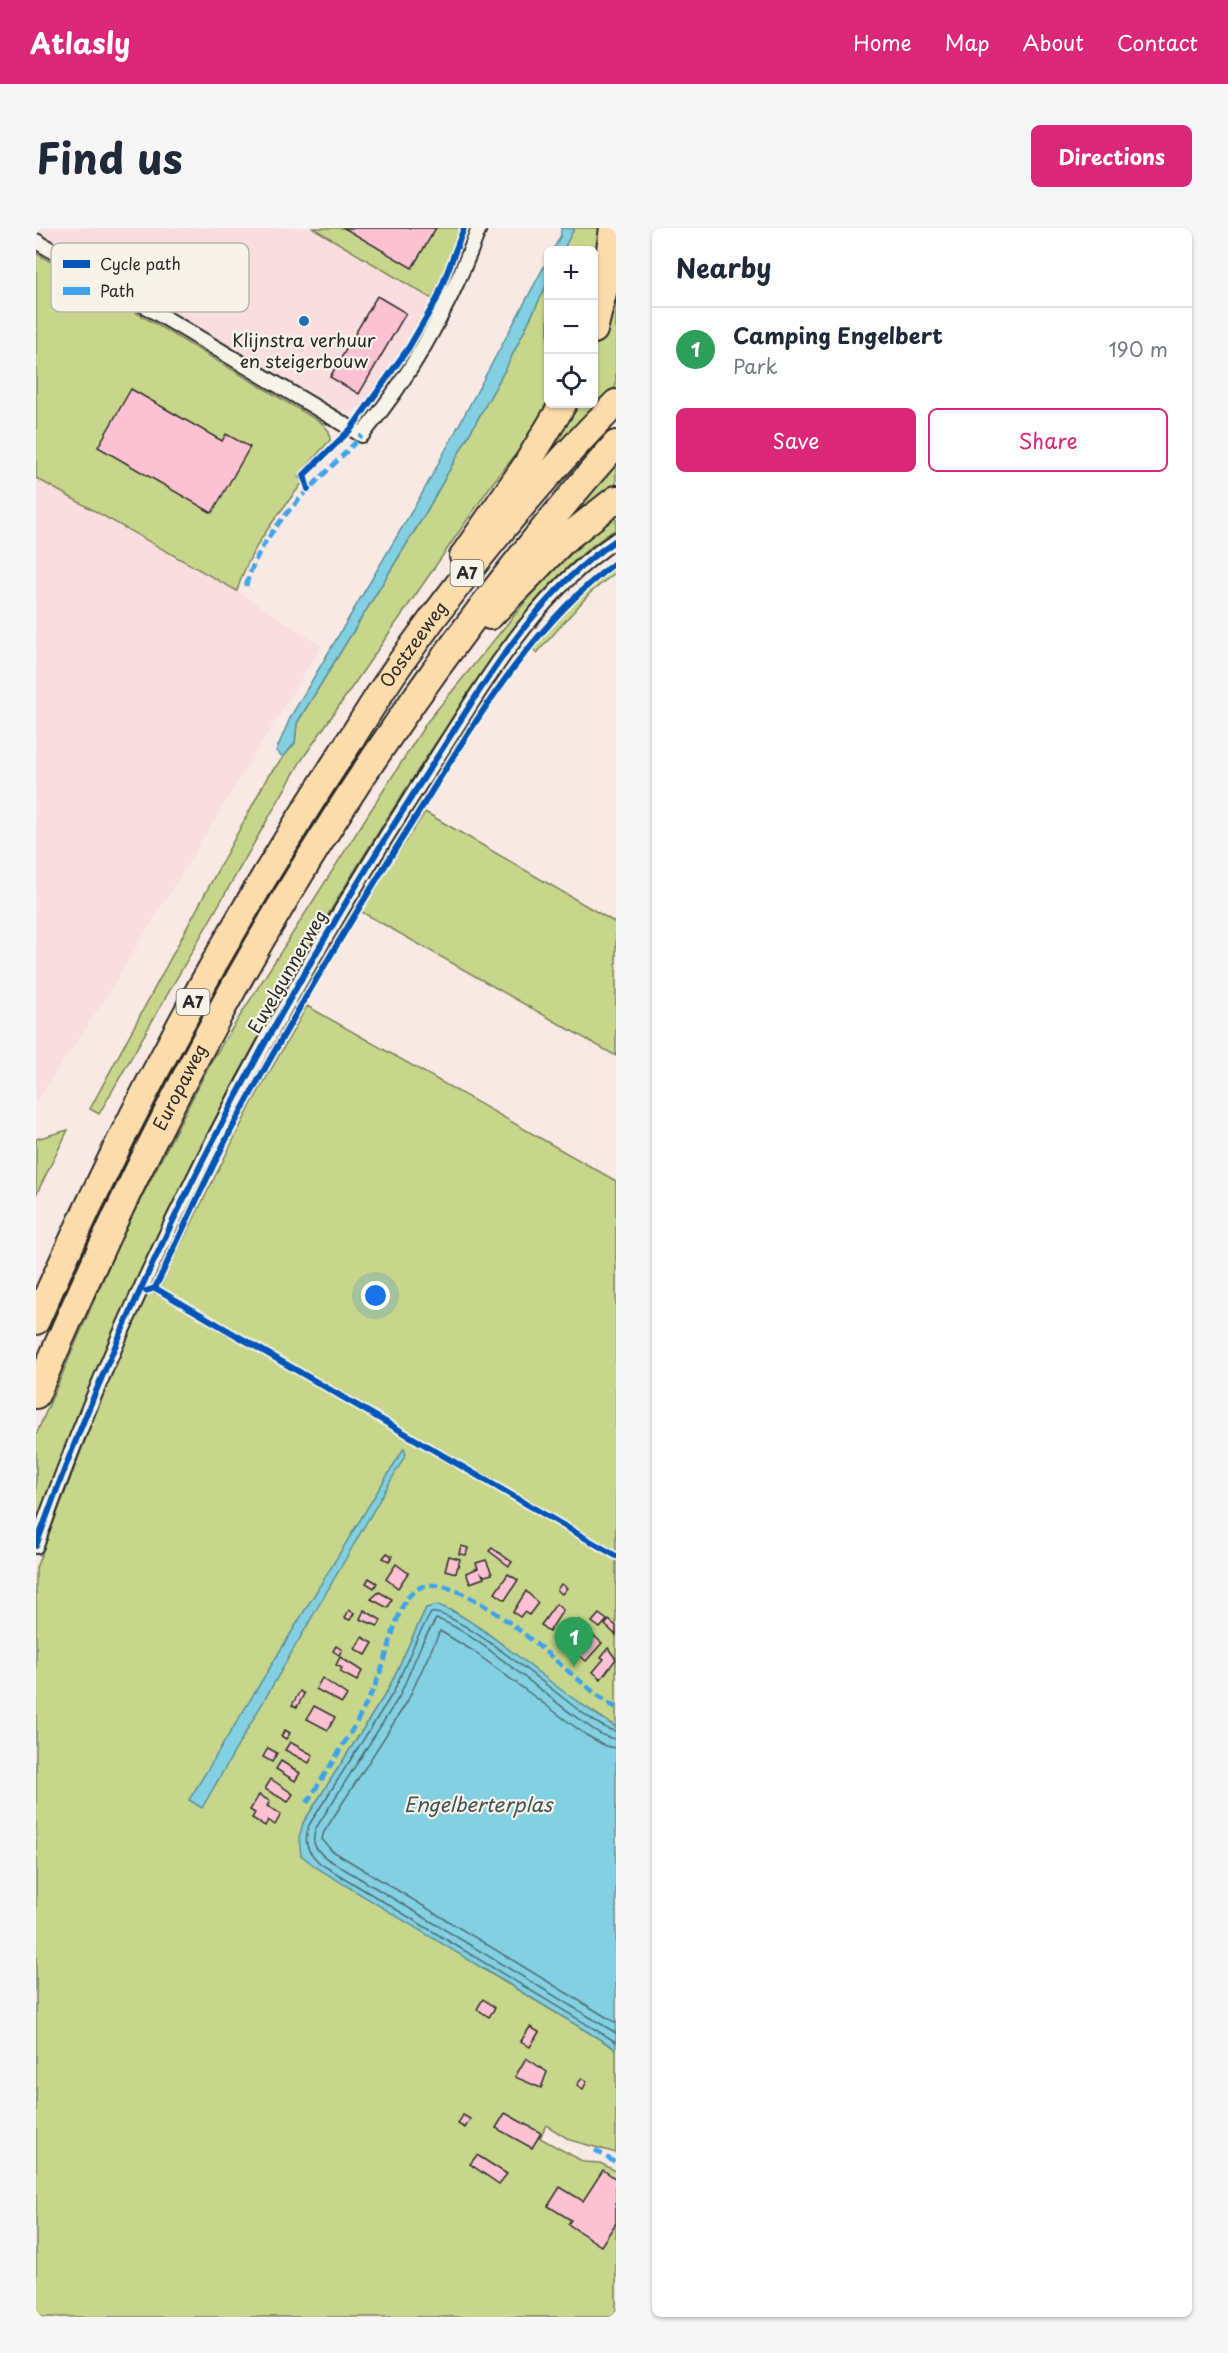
<!DOCTYPE html>
<meta charset="utf-8">
<style>
body{margin:0;font-family:"Playpen Sans",sans-serif;background:#f6f6f7;color:#1f2937}
.controls{position:absolute;right:18px;top:18px;display:grid;overflow:hidden;border-radius:9px;box-shadow:0 2px 4px #0004}
.controls button{width:54px;height:54px;display:grid;place-items:center;padding:0;border:0;border-bottom:2px solid #e0e1e3;background:#fff;color:#1f2937;font:30px sans-serif}
.you{position:absolute;left:340px;top:1068px;width:21px;height:21px;margin:-15px;border:4px solid #fff;border-radius:50%;background:#1a73e8;box-shadow:0 0 0 9px #1a73e833}
.badge{display:grid;place-items:center;width:39px;height:39px;border-radius:50%;background:#db2777;color:#fff;font-size:20px;font-weight:700}
.pin{position:absolute;translate:-50% -50px;filter:drop-shadow(0 2px 3px #0008)}
.pin::after{content:'';position:absolute;top:32px;width:21px;height:18px;background:inherit;clip-path:polygon(0 0,100% 0,50% 100%)}
.list{margin:0;padding:0;list-style:none}
h2{display:flex;justify-content:space-between;align-items:center;height:78px;margin:0;padding:0 24px;font-size:26px}
h2 small{font-size:20px;font-weight:400;color:#747a83}
.list li{display:grid;grid-template-columns:39px 1fr auto;gap:18px;align-items:center;box-sizing:border-box;height:84px;padding:0 24px;border-top:2px solid #e0e1e3}
.list b{display:block;font-size:22px;white-space:nowrap}
.list p{margin:0;font-size:20px;white-space:nowrap;color:#747a83}
.list em{font-size:20px;font-style:normal;color:#747a83}
.actions{display:flex;gap:12px;padding:18px 24px}
.actions a{flex:1;padding:14px 0;border:2px solid #db2777;border-radius:9px;text-align:center;font-size:21px;color:#db2777}
.actions .main{background:#db2777;color:#fff}
.icon{flex:none;width:33px;height:33px;fill:none;stroke:currentColor;stroke-width:2;stroke-linecap:round;stroke-linejoin:round}
.map{position:relative;flex:none;width:580px;height:2089px;overflow:hidden;border-radius:9px}
header{display:flex;align-items:center;gap:36px;box-sizing:border-box;height:84px;padding:0 30px;background:#db2777;color:#fff}
header strong{font-size:28px}
nav{display:flex;gap:33px;margin-inline-start:auto;font-size:21px}
.intro{display:flex;align-items:center;justify-content:space-between;box-sizing:border-box;height:144px;padding:0 36px}
h1{margin:0;font-size:42px}
.button{padding:15px 27px;border-radius:9px;background:#db2777;color:#fff;font-size:21px;font-weight:700}
main{display:flex;gap:36px;padding:0 36px}
aside{flex:1;background:#fff;border-radius:9px;box-shadow:0 2px 4px #0004}
.map>svg:first-child{display:block}
</style>
<header>
<strong>Atlasly</strong>
<nav><a>Home</a><a>Map</a><a>About</a><a>Contact</a></nav>
</header>
<div class="intro"><h1>Find us</h1><a class="button">Directions</a></div>
<main>
<div class="map">
<svg width="580" height="2089" viewBox="0 0 580 2089">
<rect width="100%" height="100%" fill="#f8e9e4"/>
<filter id="ink" filterUnits="userSpaceOnUse"><feTurbulence type="fractalNoise" baseFrequency=".0167" numOctaves="2"/><feDisplacementMap in="SourceGraphic" scale="12" xChannelSelector="R" yChannelSelector="G"/><feConvolveMatrix kernelMatrix="1 2 1 2 8 2 1 2 1" color-interpolation-filters="sRGB"/></filter>
<g filter="url(#ink)">
<g fill="#f9dddf">
<polygon points="0,0 277,0 396,71 347,152 333,172 313,185 303,182 0,3"/>
<polygon points="0,250 201,363 285,418 61,783 0,874"/>
</g>
<g fill="#c7d68a" stroke="#79805a" stroke-width="1.5">
<polygon points="277,0 425,0 396,71"/>
<polygon points="538,0 563,0 558,32 558,22 527,22"/>
<path d="M0,25L286,195L293,203L294,212L262,248L267,254C239,291 214,319 201,363L0,250Z"/>
<polygon points="580,25 580,158 505,241 495,241 534,176 558,176 558,122"/>
<polygon points="512,54 512,173 493,210 456,256 265,533 63,886 54,881 232,548 259,515 261,495 389,286 470,140"/>
<polygon points="580,230 580,264 517,315 533,282"/>
<path d="M580,287V301C501,352 452,436 401,513C239,757 103,1020 0,1294V1207L85,1010L176,832L391,494L512,346Z"/>
<polygon points="580,337 580,344 554,365 501,425 497,421 499,414 552,361"/>
<polygon points="389,584 580,695 580,828 324,683"/>
<polygon points="271,778 580,953 580,1499 528,1465 450,1404 416,1382 390,1380 352,1462 267,1595 445,1740 580,1821 580,1925 534,1912 510,1897 504,1910 548,1934 564,1935 580,1943 580,2089 0,2089 0,1340 63,1176 109,1069 114,1065 122,1066 133,1040 216,875"/>
<polygon points="32,902 0,967 0,911"/>
</g>
<g fill="#82d0e1" stroke="#5f8e98" stroke-width="1.5">
<polygon points="525,0 538,1 527,22 517,22 525,7"/>
<polygon points="512,31 512,54 470,140 389,286 261,495 259,515 247,529 240,523 255,488 387,264"/>
<polygon points="368,1220 370,1226 166,1580 153,1572"/>
<path d="M402,1377C432,1388 457,1410 483,1429C514,1454 545,1478 580,1499V1821L281,1640L265,1627L263,1610L267,1595L352,1462L390,1380Z"/>
</g>
<g fill="none" stroke-linecap="round" stroke-linejoin="round">
<g stroke="#4e6d74" stroke-width="1.5">
<path d="M580,1503C569,1502 557,1492 548,1486C523,1468 417,1379 395,1385L381,1410L357,1465L273,1597C267,1616 271,1623 285,1636L580,1814"/>
<path d="M580,1511C567,1510 554,1499 544,1492C513,1471 430,1397 400,1391L387,1413L363,1469L280,1600C275,1615 278,1620 290,1630L580,1805"/>
<polyline points="580,1520 570,1518 550,1507 437,1423 404,1403 371,1474 288,1604 286,1611 295,1622 580,1795"/>
</g>
</g>
<g fill="#fcc1d2" stroke="#2b2b2b" stroke-width="1.5">
<polygon points="308,0 400,0 376,40"/>
<polygon points="341,68 370,85 323,166 294,149"/>
<polygon points="95,161 186,213 190,206 214,219 176,285 62,219"/>
<polygon points="425,1318 432,1320 430,1327 423,1326"/>
<polygon points="456,1320 476,1334 473,1338 453,1323"/>
<polygon points="351,1325 356,1328 353,1333 347,1330"/>
<polygon points="413,1328 424,1331 420,1345 409,1342"/>
<polygon points="450,1332 456,1346 449,1348 446,1346 448,1350 434,1355 430,1345 442,1340 440,1335"/>
<polygon points="360,1336 372,1345 362,1360 350,1351"/>
<polygon points="472,1346 482,1352 469,1372 459,1365"/>
<polygon points="333,1350 341,1355 338,1360 330,1355"/>
<polygon points="525,1356 531,1360 526,1366 521,1362"/>
<polygon points="490,1363 502,1375 493,1387 488,1384 484,1389 477,1384"/>
<polygon points="343,1364 356,1371 352,1380 335,1371"/>
<polygon points="520,1376 527,1382 513,1404 505,1397"/>
<polygon points="313,1382 318,1385 314,1392 309,1390"/>
<polygon points="328,1382 345,1392 342,1398 324,1391"/>
<polygon points="563,1386 571,1392 564,1400 556,1394"/>
<polygon points="543,1392 550,1399 533,1418 525,1412"/>
<polygon points="573,1392 580,1398 580,1407 569,1397"/>
<polygon points="558,1408 566,1415 550,1433 542,1426"/>
<polygon points="326,1409 337,1415 330,1427 319,1421"/>
<polygon points="300,1418 306,1422 303,1427 297,1423"/>
<polygon points="572,1420 580,1431 565,1451 557,1444 568,1431 565,1429"/>
<polygon points="304,1429 326,1443 321,1453 304,1444 306,1440 300,1437"/>
<polygon points="286,1450 311,1467 306,1475 280,1461"/>
<polygon points="264,1463 268,1466 261,1479 256,1477"/>
<polygon points="278,1478 299,1489 292,1502 271,1491"/>
<polygon points="249,1502 254,1505 250,1511 245,1508"/>
<polygon points="254,1514 277,1527 273,1535 249,1522"/>
<polygon points="232,1520 241,1525 236,1534 227,1529"/>
<polygon points="245,1533 264,1545 259,1553 240,1541"/>
<polygon points="235,1551 257,1566 252,1574 229,1561"/>
<polygon points="223,1567 234,1573 231,1578 245,1586 239,1597 232,1592 229,1598 216,1590 219,1585 214,1582"/>
<polygon points="447,1771 459,1780 453,1789 441,1781"/>
<polygon points="494,1799 503,1804 494,1819 485,1813"/>
<polygon points="490,1830 511,1844 505,1860 479,1849"/>
<polygon points="546,1850 551,1853 547,1861 541,1857"/>
<polygon points="469,1885 505,1905 496,1920 460,1900"/>
<polygon points="427,1887 434,1891 429,1900 422,1896"/>
<polygon points="441,1927 471,1946 463,1956 434,1936"/>
<polygon points="567,1942 580,1951 580,1995 565,2018 532,1996 535,1992 512,1978 524,1959 547,1973"/>
</g>
<g fill="none" stroke-linecap="round" stroke-linejoin="round">
<g stroke="#2b2b2b" stroke-width="18">
<g id="street">
<path d="M0,13L326,207C378,144 415,77 443,0"/>
<path d="M0,1318C97,1045 235,786 392,543C446,460 496,368 580,312"/>
</g>
</g>
<g stroke="#2b2b2b" stroke-width="30">
<g id="highway">
<polyline points="558,102 570,52 577,0"/>
<polyline points="427,328 489,239 527,176"/>
<polyline points="454,388 528,312 580,271"/>
<path id="s1" d="M0,1093C86,897 187,707 304,528C326,495 346,460 370,427C433,339 503,252 580,175"/>
<path id="s2" d="M0,1167C148,819 328,500 580,216"/>
</g>
</g>
<use href="#street" stroke="#f7f3e8" stroke-width="14"/>
<use href="#highway" stroke="#fddcac" stroke-width="26"/>
<g stroke="#3ea3eb" stroke-width="4.5" stroke-dasharray="9 4.5" stroke-linecap="butt">
<path d="M210,358C226,296 285,253 326,207"/>
<path d="M271,1575C297,1532 329,1487 346,1440C352,1424 355,1408 361,1392C366,1378 372,1363 388,1358C410,1351 452,1379 470,1392C508,1420 541,1454 580,1480"/>
<polyline points="559,1922 580,1935"/>
</g>
<g stroke="#f7f3e8" stroke-width="10">
<g id="cycleway">
<polyline points="272,261 268,247 315,201 373,119 401,71 428,0"/>
<path d="M119,1060C147,1003 172,944 202,889C257,788 316,690 377,593C435,501 492,400 580,334"/>
<polyline points="110,1063 119,1060 580,1328"/>
<path d="M0,1318C97,1045 235,786 392,543C446,460 496,368 580,312"/>
</g>
</g>
<use href="#cycleway" stroke="#0057b8" stroke-width="6"/>
</g>
</g>
<circle fill="#1f6fb2" stroke="#f7f3e8" stroke-width="2" cx="268" cy="93" r="6"/>
<g text-anchor="middle" stroke-width="4.5" stroke-linejoin="round" paint-order="stroke">
<g fill="#f7f3e8" stroke="#686764" stroke-width="1.5">
<rect x="414.5" y="332" width="33" height="26" rx="4.5"/>
<rect x="140.5" y="761" width="33" height="26" rx="4.5"/>
</g>
<g font-size="16" font-weight="bold" fill="#2b2b2b">
<text x="431" y="351">A7</text>
<text x="157" y="780">A7</text>
</g>
<g font-size="18" fill="#2b2b2b" stroke="#f7f3e8">
<text x="268" y="119">Klijnstra verhuur<tspan x="268" dy="21">en steigerbouw</tspan></text>
</g>
<g font-size="18" fill="#2b2b2b" stroke="#f7f3e8">
<text dy="6" stroke="none"><textPath href="#s1" startOffset="776">Oostzeeweg</textPath></text>
<text transform="translate(252 744) rotate(-60)" y="6">Euvelgunnerweg</text>
<text dy="6" stroke="none"><textPath href="#s2" startOffset="340">Europaweg</textPath></text>
</g>
<g font-size="20" font-style="italic" fill="#415458" stroke="#f7f3e8">
<text x="442" y="1584">Engelberterplas</text>
</g>
</g>
<rect x="15" y="15" width="198" height="69" rx="9" fill="#f7f3e8" stroke="#bab7af" stroke-width="1.5"/>
<rect x="27" y="32" width="27" height="8" fill="#0057b8"/>
<rect x="27" y="59" width="27" height="8" fill="#3ea3eb"/>
<g font-size="16" fill="#2b2b2b">
<text x="64" y="42">Cycle path</text>
<text x="64" y="69">Path</text>
</g>
</svg>
<div class="controls">
<button>+</button>
<button>−</button>
<button><svg class="icon" aria-label="locate" viewBox="0 0 24 24"><circle cx="12" cy="12" r="6"/><path d="M12 2v4M12 18v4M2 12h4M18 12h4"/></svg></button>
</div>
<div class="you"></div>
<div class="pin badge" style="left:538px;top:1439px;background:#2e9e5b">1</div>
</div>
<aside>
<h2>Nearby<small></small></h2>
<ul class="list">
<li><span class="badge" style="background:#2e9e5b">1</span><div><b>Camping Engelbert</b><p>Park</p></div><em>190 m</em></li>
</ul>
<div class="actions"><a class="main">Save</a><a>Share</a></div>
</aside>
</main>
